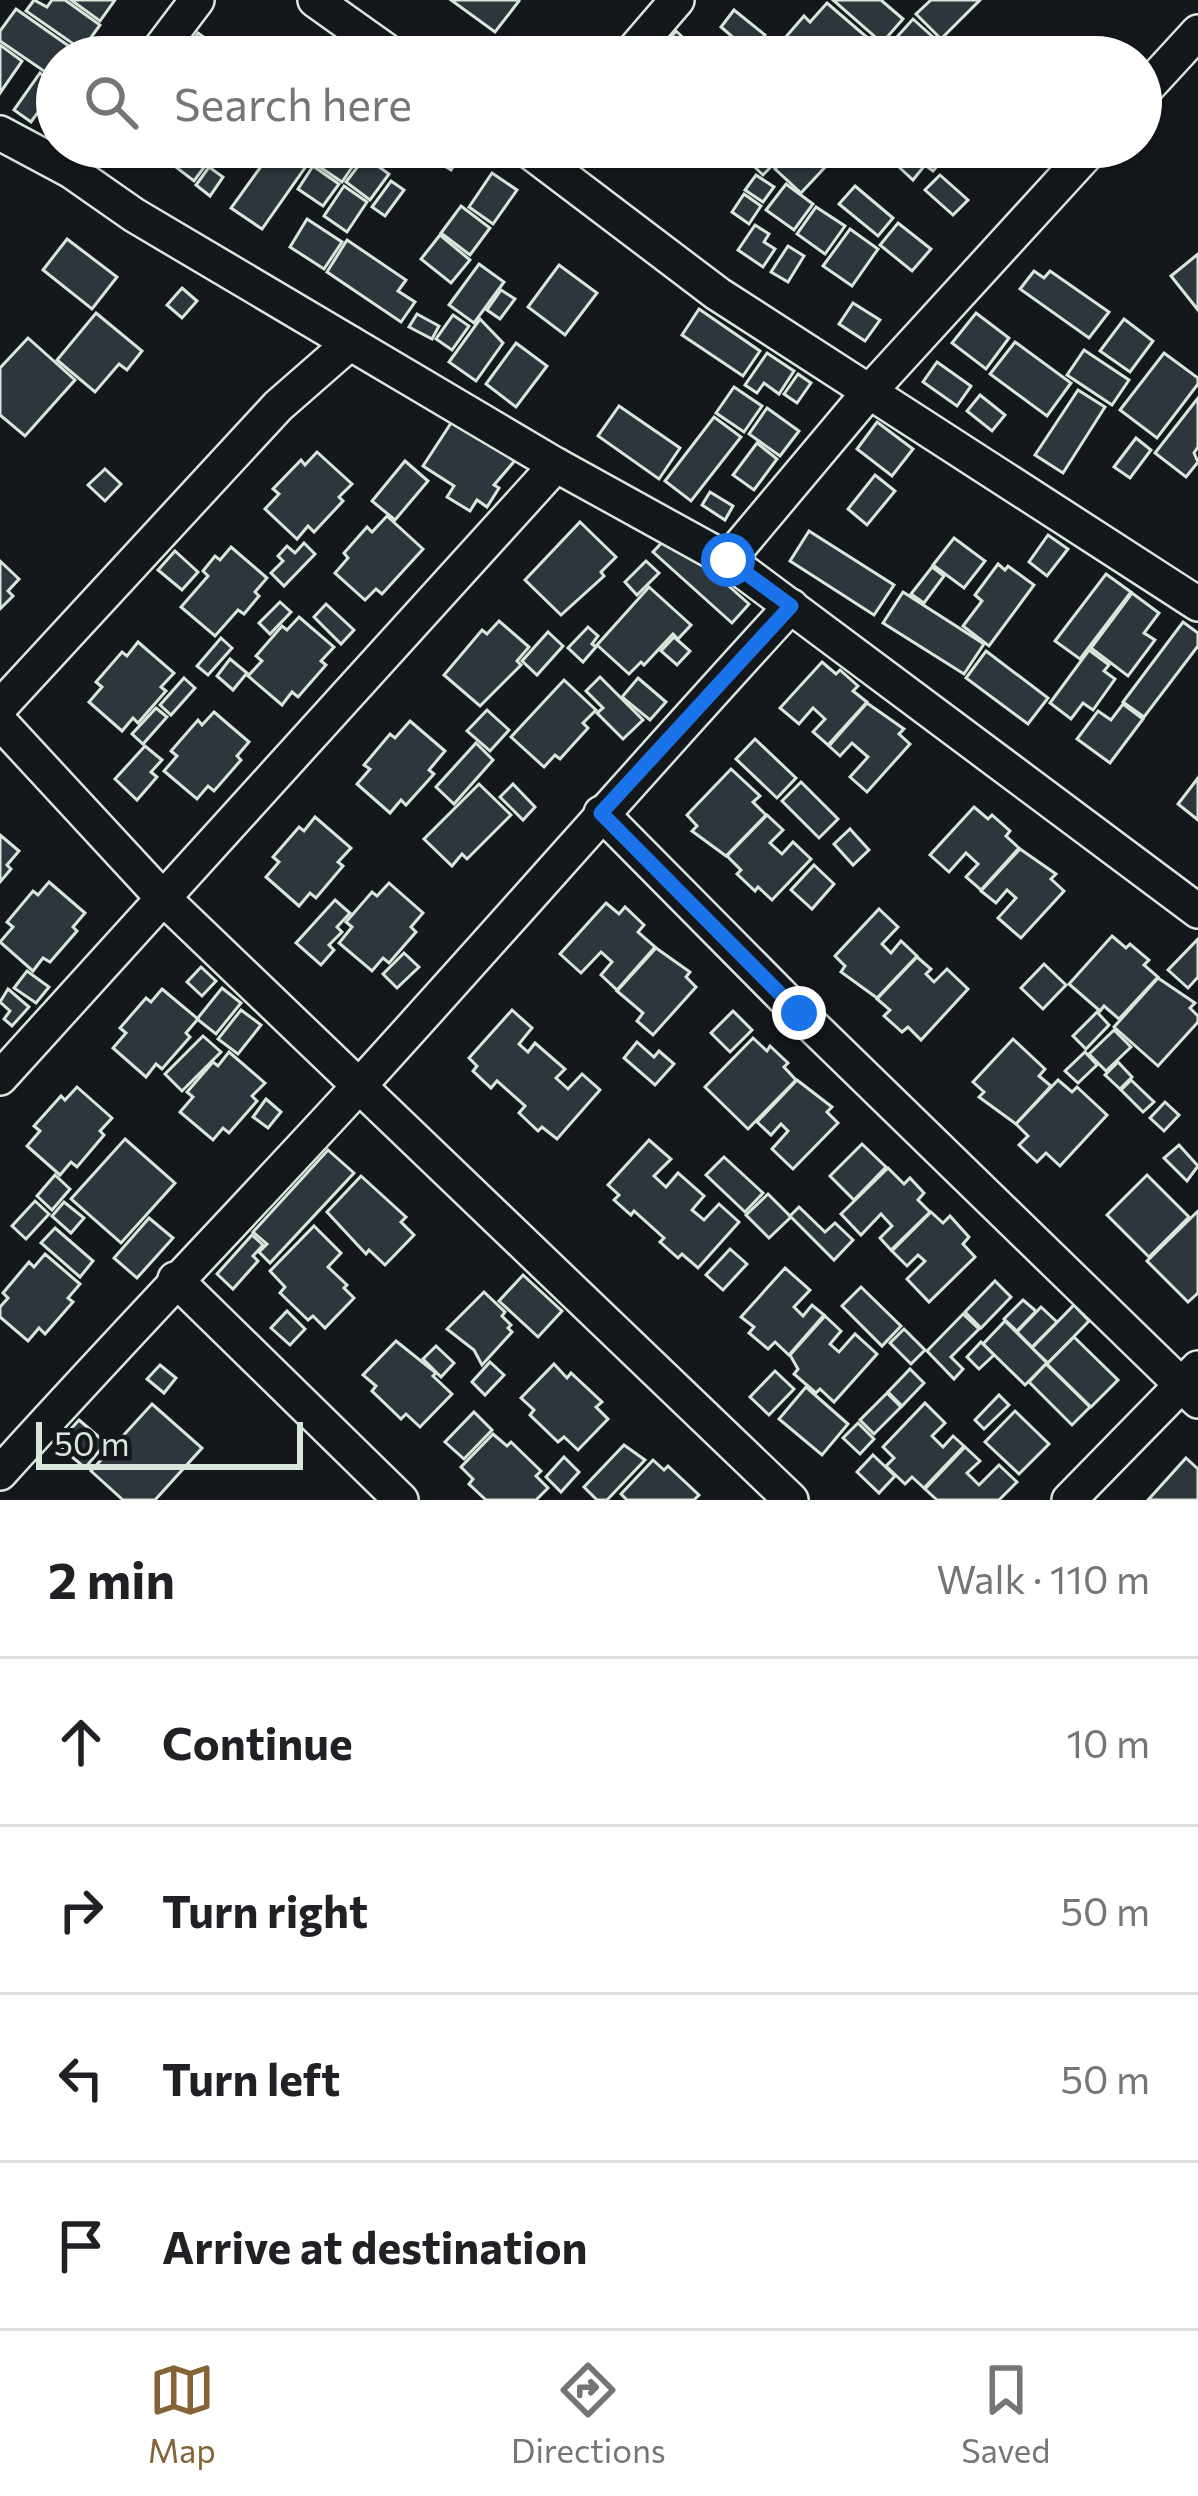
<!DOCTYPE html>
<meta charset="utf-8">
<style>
body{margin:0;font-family:Commissioner,sans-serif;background:#f2f2f2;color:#202124}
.scale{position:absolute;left:36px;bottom:30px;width:267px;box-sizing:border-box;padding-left:12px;border:6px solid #d8e6dc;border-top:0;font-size:33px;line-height:42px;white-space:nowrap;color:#d8e6dc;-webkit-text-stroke:9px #14181c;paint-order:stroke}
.stop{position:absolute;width:36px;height:36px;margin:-27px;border:9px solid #1a73e8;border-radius:50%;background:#fff}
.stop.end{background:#1a73e8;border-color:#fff;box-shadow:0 3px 12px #0008}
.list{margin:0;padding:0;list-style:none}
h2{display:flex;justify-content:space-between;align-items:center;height:156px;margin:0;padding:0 48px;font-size:51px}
h2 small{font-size:39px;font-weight:400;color:#757577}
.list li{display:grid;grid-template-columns:78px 1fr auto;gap:36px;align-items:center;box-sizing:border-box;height:168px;padding:0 48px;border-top:3px solid #e0e0e0}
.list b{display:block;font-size:45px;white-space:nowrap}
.list em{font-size:39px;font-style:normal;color:#757577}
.icon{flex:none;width:66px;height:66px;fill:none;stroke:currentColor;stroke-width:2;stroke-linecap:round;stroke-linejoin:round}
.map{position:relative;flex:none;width:1198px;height:1500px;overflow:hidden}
.search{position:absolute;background:#fff;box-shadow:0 3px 9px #0004;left:36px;right:36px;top:36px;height:132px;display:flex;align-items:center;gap:30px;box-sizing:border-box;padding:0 42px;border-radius:66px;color:#757577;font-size:45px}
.sheet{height:828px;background:#fff}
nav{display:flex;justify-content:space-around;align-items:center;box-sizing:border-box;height:168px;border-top:3px solid #e0e0e0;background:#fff;font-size:33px;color:#757577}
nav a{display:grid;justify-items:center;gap:6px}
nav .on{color:#846436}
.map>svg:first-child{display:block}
</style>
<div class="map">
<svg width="1198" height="1500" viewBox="0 0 1198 1500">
<rect width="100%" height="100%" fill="#14181c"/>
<g fill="#2c363c" stroke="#d8e6dc" stroke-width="3">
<polygon points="34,0 47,7 52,0 65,0 100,25 82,50 26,11"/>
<polygon points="71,0 115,0 100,21"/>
<polygon points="451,0 518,0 519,1 495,32"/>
<polygon points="833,0 881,0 903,19 882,43"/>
<polygon points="931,0 980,0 941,39 916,14"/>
<polygon points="827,3 877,46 867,57 805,57 784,39 804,16 810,22"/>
<polygon points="16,9 83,56 57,57 57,80 0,41 0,31"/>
<polygon points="734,10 765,35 750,52 721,27"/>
<polygon points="913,19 943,46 933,57 879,57"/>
<polygon points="676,31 689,43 677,57 663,57 658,53"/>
<polygon points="198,33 231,57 181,57"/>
<polygon points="0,45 22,61 0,93"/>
<polygon points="40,73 57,86 31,122 14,110"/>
<polygon points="178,147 219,147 194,181 168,161"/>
<polygon points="275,147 288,147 309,162 262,229 231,208"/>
<polygon points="324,147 350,147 361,154 342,182 314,163"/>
<polygon points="442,147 462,153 451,170 435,160"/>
<polygon points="734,147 790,147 763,175"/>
<polygon points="795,147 810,147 828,164 801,193 775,169"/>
<polygon points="918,147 936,147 946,156 933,171 925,165 913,180 900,168"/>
<polygon points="365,157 389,174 370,200 346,182"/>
<polygon points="313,166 339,184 323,206 298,189"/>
<polygon points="209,167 223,177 210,196 196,185"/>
<polygon points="492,173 517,190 493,224 469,207"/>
<polygon points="756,175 774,187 763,202 745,190"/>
<polygon points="940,175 968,200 953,215 925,190"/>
<polygon points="391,181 404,190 385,216 372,207"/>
<polygon points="786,184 813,204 794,230 766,210"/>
<polygon points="344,186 367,202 347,232 324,216"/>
<polygon points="855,186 893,218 878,236 839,204"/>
<polygon points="744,194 761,206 749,224 732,212"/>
<polygon points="461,206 490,228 470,255 441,233"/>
<polygon points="816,207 845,226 825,254 797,234"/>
<polygon points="307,219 342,242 324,269 290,247"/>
<polygon points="898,223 931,249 912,271 880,245"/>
<polygon points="755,225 769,234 764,242 775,249 763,267 738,250"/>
<polygon points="850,229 878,249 852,286 823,266"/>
<polygon points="440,235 470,260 451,283 421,259"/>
<polygon points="67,239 117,277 92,309 43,270"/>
<polygon points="347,240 406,280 398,291 415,302 401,322 327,272"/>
<polygon points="788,246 804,256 788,282 771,272"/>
<polygon points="1198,254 1198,310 1171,276"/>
<polygon points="479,264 504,282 474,323 449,305"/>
<polygon points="559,265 597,293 565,335 528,307"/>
<polygon points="1034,271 1044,278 1050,271 1109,312 1089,338 1020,289"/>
<polygon points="182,288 197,301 182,318 167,305"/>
<polygon points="501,290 515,299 500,319 487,310"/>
<polygon points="853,303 880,320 865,341 839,324"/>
<polygon points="699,309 760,351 743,376 682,335"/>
<polygon points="96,313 142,351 127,370 119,364 95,392 57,360"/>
<polygon points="976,313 1009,338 986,369 952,343"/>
<polygon points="417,314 439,326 432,339 409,327"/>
<polygon points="453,315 469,326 452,350 436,339"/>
<polygon points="480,319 503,343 476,381 449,362"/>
<polygon points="1124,319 1153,341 1130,372 1100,351"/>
<polygon points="28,338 75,380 25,436 0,415 0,368"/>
<polygon points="1015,342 1071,383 1047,416 990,374"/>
<polygon points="516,343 547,366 516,407 486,384"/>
<polygon points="1084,350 1129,380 1112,405 1067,375"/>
<polygon points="767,353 794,371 779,394 764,383 757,393 745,385"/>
<polygon points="1164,353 1198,378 1198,384 1157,438 1120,410"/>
<polygon points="937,362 971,386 957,406 923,382"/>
<polygon points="798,374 811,383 797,403 784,394"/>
<polygon points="734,387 762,406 744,432 716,413"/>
<polygon points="1078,390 1105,407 1063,473 1035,455"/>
<polygon points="980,395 1005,415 992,431 967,411"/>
<polygon points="1198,398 1198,447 1194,453 1198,462 1186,477 1155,453"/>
<polygon points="619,406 680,448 659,479 598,436"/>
<polygon points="767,408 799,431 780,456 749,434"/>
<polygon points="455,417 518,457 494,485 499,488 487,507 477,500 470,511 447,497 454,486 423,466"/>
<polygon points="714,417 741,437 691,501 665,481"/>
<polygon points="877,422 913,449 892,476 857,449"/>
<polygon points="1136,438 1151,450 1130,478 1114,467"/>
<polygon points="757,443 777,459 754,490 733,475"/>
<polygon points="317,452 352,484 339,497 343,501 314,532 308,526 297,539 265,509 279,494 273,489 301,460 305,465"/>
<polygon points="405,461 428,481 395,520 372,501"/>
<polygon points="105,469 121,484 105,501 88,485"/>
<polygon points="875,475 895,491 867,525 848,509"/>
<polygon points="710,492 733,506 725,520 702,505"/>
<polygon points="387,516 423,549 382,594 376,589 365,600 335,573 348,558 344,553 367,527 372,532"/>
<polygon points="580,522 616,557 601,572 604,576 561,615 525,580"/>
<polygon points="809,531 894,585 874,615 790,561"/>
<polygon points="670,534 749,604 732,623 653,552"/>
<polygon points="1048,535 1068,549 1047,576 1029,562"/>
<polygon points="954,538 985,561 964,588 933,565"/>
<polygon points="304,543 315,554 284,586 271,573 283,561 278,556 287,546 295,553"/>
<polygon points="231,547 267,578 255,592 259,596 244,614 238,610 215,636 181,607 208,576 203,571 215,556 220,560"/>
<polygon points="175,551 198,572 182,590 158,570"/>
<polygon points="0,561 19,579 8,591 13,596 0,609"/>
<polygon points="646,561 659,573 637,595 625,582"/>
<polygon points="998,564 1005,570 1008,566 1034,585 989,646 963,626 982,601 975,595"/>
<polygon points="932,567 944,576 924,603 911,594"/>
<polygon points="1106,574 1131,592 1080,659 1055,641"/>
<polygon points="649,587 691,625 678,639 673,634 644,665 641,662 629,674 597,645"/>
<polygon points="903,592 984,644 964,674 883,623"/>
<polygon points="1132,593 1159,613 1144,633 1155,640 1128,676 1091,648"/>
<polygon points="280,602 291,612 270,634 259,623"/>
<polygon points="326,604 354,630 341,644 314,617"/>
<polygon points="299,617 334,647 321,661 326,665 298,697 292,692 282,705 248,676 262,661 256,656 282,626 287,630"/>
<polygon points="499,621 529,647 517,661 521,665 480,706 444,675 482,630 487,634"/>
<polygon points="1183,622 1198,633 1198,646 1144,717 1123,702"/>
<polygon points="588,627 598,636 592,644 596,647 583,662 568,648"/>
<polygon points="548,632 563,646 537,675 522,661"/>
<polygon points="674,637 690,651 677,665 661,651"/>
<polygon points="221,638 232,648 208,675 197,666"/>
<polygon points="138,642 174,673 161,687 166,691 138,723 133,718 122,731 89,702 102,687 96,682 122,652 127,656"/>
<polygon points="1089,650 1109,665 1104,671 1115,679 1093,710 1083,703 1071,719 1050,703"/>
<polygon points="986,651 1048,698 1028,724 966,678"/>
<polygon points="230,659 247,673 233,690 217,676"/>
<polygon points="822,662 836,674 840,670 858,686 853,691 867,702 828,745 813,732 825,719 813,708 799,724 780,708"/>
<polygon points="600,677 643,720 623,739 597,713 603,708 586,691"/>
<polygon points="184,678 195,688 171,715 160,705"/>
<polygon points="638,678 666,702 650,720 622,697"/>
<polygon points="564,680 596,710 583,723 588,728 560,759 555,755 544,767 511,737"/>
<polygon points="867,703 904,729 899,734 910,744 867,792 850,777 868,757 852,743 840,756 829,746"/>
<polygon points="1123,704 1143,719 1110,763 1077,739 1098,711 1111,720"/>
<polygon points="156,708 167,717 143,744 132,734"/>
<polygon points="487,710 509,730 490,751 467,731"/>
<polygon points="214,712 249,742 237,756 241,760 214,791 208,786 197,799 164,771 177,756 171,751 198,720 202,725"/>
<polygon points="410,721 445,751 429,770 434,774 406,805 401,800 390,813 357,784 370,769 364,765 390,734 395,738"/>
<polygon points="755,739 796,778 777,798 736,759"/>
<polygon points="476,743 493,760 454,804 436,787"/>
<polygon points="145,746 162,760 151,772 157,777 137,800 115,779"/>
<polygon points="731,769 760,796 753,802 766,815 726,856 692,831 697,826 687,815"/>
<polygon points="1198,778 1198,820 1178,804"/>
<polygon points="801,782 838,819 819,838 782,801"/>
<polygon points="479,784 511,815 467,859 462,854 452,866 424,839"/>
<polygon points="513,784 535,807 523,820 500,797"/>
<polygon points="974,807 988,819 992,815 1010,831 1006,836 1019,848 981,890 966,877 978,864 966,853 949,872 930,855"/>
<polygon points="767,815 783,830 770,843 782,854 793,842 811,859 772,900 758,887 755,891 737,874 741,870 727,856"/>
<polygon points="315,817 351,848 338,862 343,866 316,898 310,893 299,906 266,877 279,862 273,857 299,827 304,831"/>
<polygon points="850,829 869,850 853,865 834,844"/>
<polygon points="0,835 19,851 7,865 11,869 0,882"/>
<polygon points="1020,849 1056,874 1051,879 1064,891 1021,938 998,918 1016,898 1007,890 996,903 981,891"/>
<polygon points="814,865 834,884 812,909 791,890"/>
<polygon points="49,882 85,913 73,927 77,931 50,962 43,958 33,971 0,942 13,927 7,922 33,891 38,895"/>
<polygon points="389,883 423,913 411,927 416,932 389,963 383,958 372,971 339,943 352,927 346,922 372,892 377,896"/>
<polygon points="335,900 350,913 337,927 342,932 329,945 334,950 321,965 296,943"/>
<polygon points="606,903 619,914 625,907 644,925 638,932 655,947 617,990 601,975 612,962 601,952 581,973 560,954"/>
<polygon points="879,909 898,927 882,944 891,953 901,941 917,956 877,998 841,972 845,966 835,956"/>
<polygon points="1112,936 1126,948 1130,944 1149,960 1144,965 1158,977 1119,1019 1104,1006 1100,1011 1069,984"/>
<polygon points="1198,939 1198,977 1188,988 1168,970"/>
<polygon points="656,948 690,972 686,977 696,987 653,1035 637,1021 643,1013 617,991"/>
<polygon points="404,953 419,967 397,988 383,974"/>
<polygon points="917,957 931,969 926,974 934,982 947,969 968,989 921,1040 908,1027 902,1032 884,1016 890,1010 877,999"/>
<polygon points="1044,964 1066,985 1043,1009 1021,988"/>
<polygon points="201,967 216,981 202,996 187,982"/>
<polygon points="27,971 49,987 36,1003 14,988"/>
<polygon points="1158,978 1195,1003 1190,1008 1198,1016 1198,1022 1158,1066 1114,1027"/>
<polygon points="222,988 241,1003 216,1034 197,1019"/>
<polygon points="8,989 29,1007 12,1026 4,1019 10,1011 0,1002"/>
<polygon points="162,989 198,1019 186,1033 190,1037 162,1069 156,1064 146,1077 113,1048 126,1033 120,1028 146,998 151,1002"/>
<polygon points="241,1010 261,1025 238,1054 218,1039"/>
<polygon points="512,1010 532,1028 519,1044 528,1052 535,1043 565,1069 556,1078 568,1089 582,1074 600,1090 557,1139 542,1127 538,1131 519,1113 525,1106 497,1081 491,1088 473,1071 477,1066 469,1058"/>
<polygon points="733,1011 752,1030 730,1052 711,1033"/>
<polygon points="1097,1012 1109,1025 1086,1049 1073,1036"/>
<polygon points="1114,1030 1131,1047 1106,1071 1089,1054"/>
<polygon points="203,1036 221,1052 182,1091 165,1074"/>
<polygon points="753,1038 767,1051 770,1046 788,1063 784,1067 796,1080 748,1129 705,1087"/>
<polygon points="1013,1039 1045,1069 1039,1076 1051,1086 1016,1124 979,1097 984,1092 973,1082"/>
<polygon points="637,1042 654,1057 659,1051 674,1064 655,1085 624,1058"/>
<polygon points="229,1052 265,1083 252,1096 257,1101 229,1133 223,1128 213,1140 180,1112 193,1097 187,1092 213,1062 218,1066"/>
<polygon points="1085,1052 1097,1065 1078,1083 1065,1071"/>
<polygon points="1118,1062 1132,1077 1120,1089 1105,1075"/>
<polygon points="797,1080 832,1107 827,1112 838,1123 793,1169 772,1149 788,1131 781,1124 771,1135 757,1122"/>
<polygon points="1058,1080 1072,1092 1077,1087 1107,1115 1060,1166 1046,1153 1037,1162 1019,1145 1028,1136 1016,1124"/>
<polygon points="1131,1080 1154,1102 1143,1112 1121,1090"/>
<polygon points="77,1087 112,1118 100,1131 104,1135 77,1167 71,1162 60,1175 27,1146 40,1131 34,1126 61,1096 65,1100"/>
<polygon points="266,1099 281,1112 268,1128 253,1117"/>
<polygon points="1165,1102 1179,1115 1164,1131 1150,1118"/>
<polygon points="125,1139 175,1183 121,1243 71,1199"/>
<polygon points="649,1140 671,1159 654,1176 666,1187 678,1173 704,1196 692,1210 704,1220 719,1204 739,1222 698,1268 682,1254 678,1258 660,1242 664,1238 634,1211 631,1215 614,1200 619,1195 608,1185"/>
<polygon points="862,1144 886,1167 854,1200 830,1176"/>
<polygon points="1179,1145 1198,1166 1187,1181 1164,1158"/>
<polygon points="328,1150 354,1173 270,1263 259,1252 267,1244 253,1232"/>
<polygon points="724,1157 763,1193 745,1212 706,1175"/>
<polygon points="888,1168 904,1184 910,1178 924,1193 918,1200 930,1212 891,1250 880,1238 892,1226 881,1214 861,1235 841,1214"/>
<polygon points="55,1175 70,1189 52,1210 37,1196"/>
<polygon points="1147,1175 1189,1217 1149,1257 1107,1215"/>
<polygon points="361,1176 406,1217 401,1222 414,1235 385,1265 369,1250 366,1254 327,1212"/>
<polygon points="768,1194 791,1217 769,1238 746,1215"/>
<polygon points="35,1201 49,1214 26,1239 12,1226"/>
<polygon points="64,1202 84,1218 71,1233 52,1216"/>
<polygon points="799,1207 825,1232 835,1223 853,1240 834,1260 790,1216"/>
<polygon points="1198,1211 1198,1293 1188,1302 1147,1261"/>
<polygon points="931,1212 943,1223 950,1216 969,1237 963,1244 975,1257 929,1302 907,1279 925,1261 918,1255 907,1266 892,1251"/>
<polygon points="149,1218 173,1238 137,1278 114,1258"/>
<polygon points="314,1226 341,1253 328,1267 347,1285 344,1288 354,1298 325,1328 313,1316 308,1320 280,1293 285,1287 270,1271"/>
<polygon points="55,1228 93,1261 80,1277 41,1243"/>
<polygon points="252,1235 263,1245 253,1256 258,1261 233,1289 217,1274"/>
<polygon points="730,1249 747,1264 723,1290 706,1275"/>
<polygon points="45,1254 80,1284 68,1298 73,1302 45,1334 39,1328 28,1341 0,1317 0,1307 8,1298 3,1293 29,1262 34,1267"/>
<polygon points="785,1268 810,1290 794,1307 803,1316 812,1305 824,1315 789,1355 775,1342 768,1349 749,1333 754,1327 741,1317"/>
<polygon points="523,1275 562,1311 538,1337 499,1301"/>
<polygon points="995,1281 1011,1297 981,1328 965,1312"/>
<polygon points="861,1287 901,1326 882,1346 842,1306"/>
<polygon points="484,1292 505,1312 502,1316 511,1325 508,1328 512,1332 482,1365 474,1350 447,1329"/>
<polygon points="1023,1300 1036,1311 1017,1331 1004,1319"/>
<polygon points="1074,1305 1089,1321 1048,1363 1032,1348"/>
<polygon points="1041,1307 1057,1322 1032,1347 1017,1332"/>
<polygon points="287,1311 305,1329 290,1345 271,1328"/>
<polygon points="963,1314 979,1329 951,1357 963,1369 954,1379 927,1351"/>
<polygon points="825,1316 841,1331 830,1344 839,1352 855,1334 877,1354 834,1402 820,1389 816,1393 794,1374 798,1369 790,1355"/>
<polygon points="1005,1321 1047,1363 1025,1385 983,1344"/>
<polygon points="904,1329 925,1350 911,1364 890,1343"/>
<polygon points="1074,1337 1118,1380 1091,1407 1047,1364"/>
<polygon points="396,1341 436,1373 433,1376 452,1394 420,1427 406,1414 401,1419 372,1391 376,1386 363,1375"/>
<polygon points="981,1342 994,1355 979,1369 967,1357"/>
<polygon points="436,1346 454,1363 441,1377 423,1359"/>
<polygon points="490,1362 504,1375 485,1395 472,1382"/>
<polygon points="554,1364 567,1378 571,1373 602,1402 596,1407 608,1419 578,1450 564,1437 558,1442 530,1415 534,1410 521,1398"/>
<polygon points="1046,1364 1090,1407 1072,1425 1029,1382"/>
<polygon points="160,1365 176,1378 164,1393 147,1379"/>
<polygon points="910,1369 924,1383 902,1406 888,1392"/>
<polygon points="775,1371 794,1389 769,1415 750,1397"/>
<polygon points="806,1387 848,1424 822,1455 779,1419"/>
<polygon points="887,1393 901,1407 874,1434 860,1420"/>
<polygon points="999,1395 1009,1405 984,1429 975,1420"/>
<polygon points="925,1403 945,1423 932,1436 943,1447 953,1436 964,1446 924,1488 912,1477 905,1484 886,1466 894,1458 883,1447"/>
<polygon points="152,1404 202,1448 155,1500 123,1500 91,1471"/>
<polygon points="1015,1411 1049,1444 1019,1474 985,1442"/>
<polygon points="474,1412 492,1430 464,1459 445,1442"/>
<polygon points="79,1420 106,1443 85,1468 57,1444"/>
<polygon points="858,1423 874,1439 860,1454 843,1438"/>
<polygon points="493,1434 507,1446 511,1442 541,1471 536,1476 548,1488 536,1500 486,1500 469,1484 473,1479 461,1467"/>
<polygon points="624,1445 645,1460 607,1500 597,1500 584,1487"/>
<polygon points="965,1447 980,1461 967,1473 979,1485 999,1465 1017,1482 999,1500 937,1500 925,1489"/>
<polygon points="873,1455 895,1476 879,1493 857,1472"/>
<polygon points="564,1457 579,1472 561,1492 546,1477"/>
<polygon points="1186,1458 1198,1469 1198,1500 1148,1500"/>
<polygon points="653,1460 664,1470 668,1466 699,1495 694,1500 627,1500 621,1494"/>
</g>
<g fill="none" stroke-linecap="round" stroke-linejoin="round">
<g stroke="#d8e6dc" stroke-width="38">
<g id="minor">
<polyline points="315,0 395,57"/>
<polyline points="154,57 197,0"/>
<polyline points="628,57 677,0"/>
<polyline points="1141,94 1198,32"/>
<polyline points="0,133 71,171 134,215 556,465 728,560 1198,911"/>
<polyline points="524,147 718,294 1198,604"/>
<polyline points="728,560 869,392 1093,147"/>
<polyline points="0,707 278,406 350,343"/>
<polyline points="0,722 161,896 791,1500"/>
<polyline points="601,813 799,1013 1198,1401"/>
<polyline points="0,1078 556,465"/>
<polyline points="175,1279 401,1500"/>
<path d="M0,1473C118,1342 240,1216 359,1086C504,927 645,765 791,606"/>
<polyline points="1069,1500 1198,1368"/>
</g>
</g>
<use href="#minor" stroke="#14181c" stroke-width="33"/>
</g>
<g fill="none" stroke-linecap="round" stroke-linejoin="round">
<polyline stroke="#1a73e8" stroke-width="15" points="728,560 791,606 601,813 799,1013"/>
</g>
</svg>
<div class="scale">50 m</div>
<div class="stop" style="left:728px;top:560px"></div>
<div class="stop end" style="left:799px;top:1013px"></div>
<div class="search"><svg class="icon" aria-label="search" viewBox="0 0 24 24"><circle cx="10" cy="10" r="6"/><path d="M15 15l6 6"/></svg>Search here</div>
</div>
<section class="sheet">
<h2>2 min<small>Walk · 110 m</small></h2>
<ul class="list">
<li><svg class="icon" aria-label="ahead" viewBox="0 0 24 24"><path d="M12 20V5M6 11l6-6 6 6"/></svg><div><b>Continue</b></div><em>10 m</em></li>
<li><svg class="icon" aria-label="right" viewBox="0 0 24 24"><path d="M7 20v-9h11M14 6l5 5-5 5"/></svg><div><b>Turn right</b></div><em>50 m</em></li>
<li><svg class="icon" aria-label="left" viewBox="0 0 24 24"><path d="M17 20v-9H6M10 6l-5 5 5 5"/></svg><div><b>Turn left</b></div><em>50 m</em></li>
<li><svg class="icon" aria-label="arrive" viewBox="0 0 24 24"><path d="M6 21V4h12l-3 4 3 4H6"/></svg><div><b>Arrive at destination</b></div></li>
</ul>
</section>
<nav>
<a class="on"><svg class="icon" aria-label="map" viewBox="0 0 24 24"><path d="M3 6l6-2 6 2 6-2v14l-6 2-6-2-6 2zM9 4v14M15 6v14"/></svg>Map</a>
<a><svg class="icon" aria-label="directions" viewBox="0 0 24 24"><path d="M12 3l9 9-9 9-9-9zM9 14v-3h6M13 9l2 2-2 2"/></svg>Directions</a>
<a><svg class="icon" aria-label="saved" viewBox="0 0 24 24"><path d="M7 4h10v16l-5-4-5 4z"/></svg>Saved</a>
</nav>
